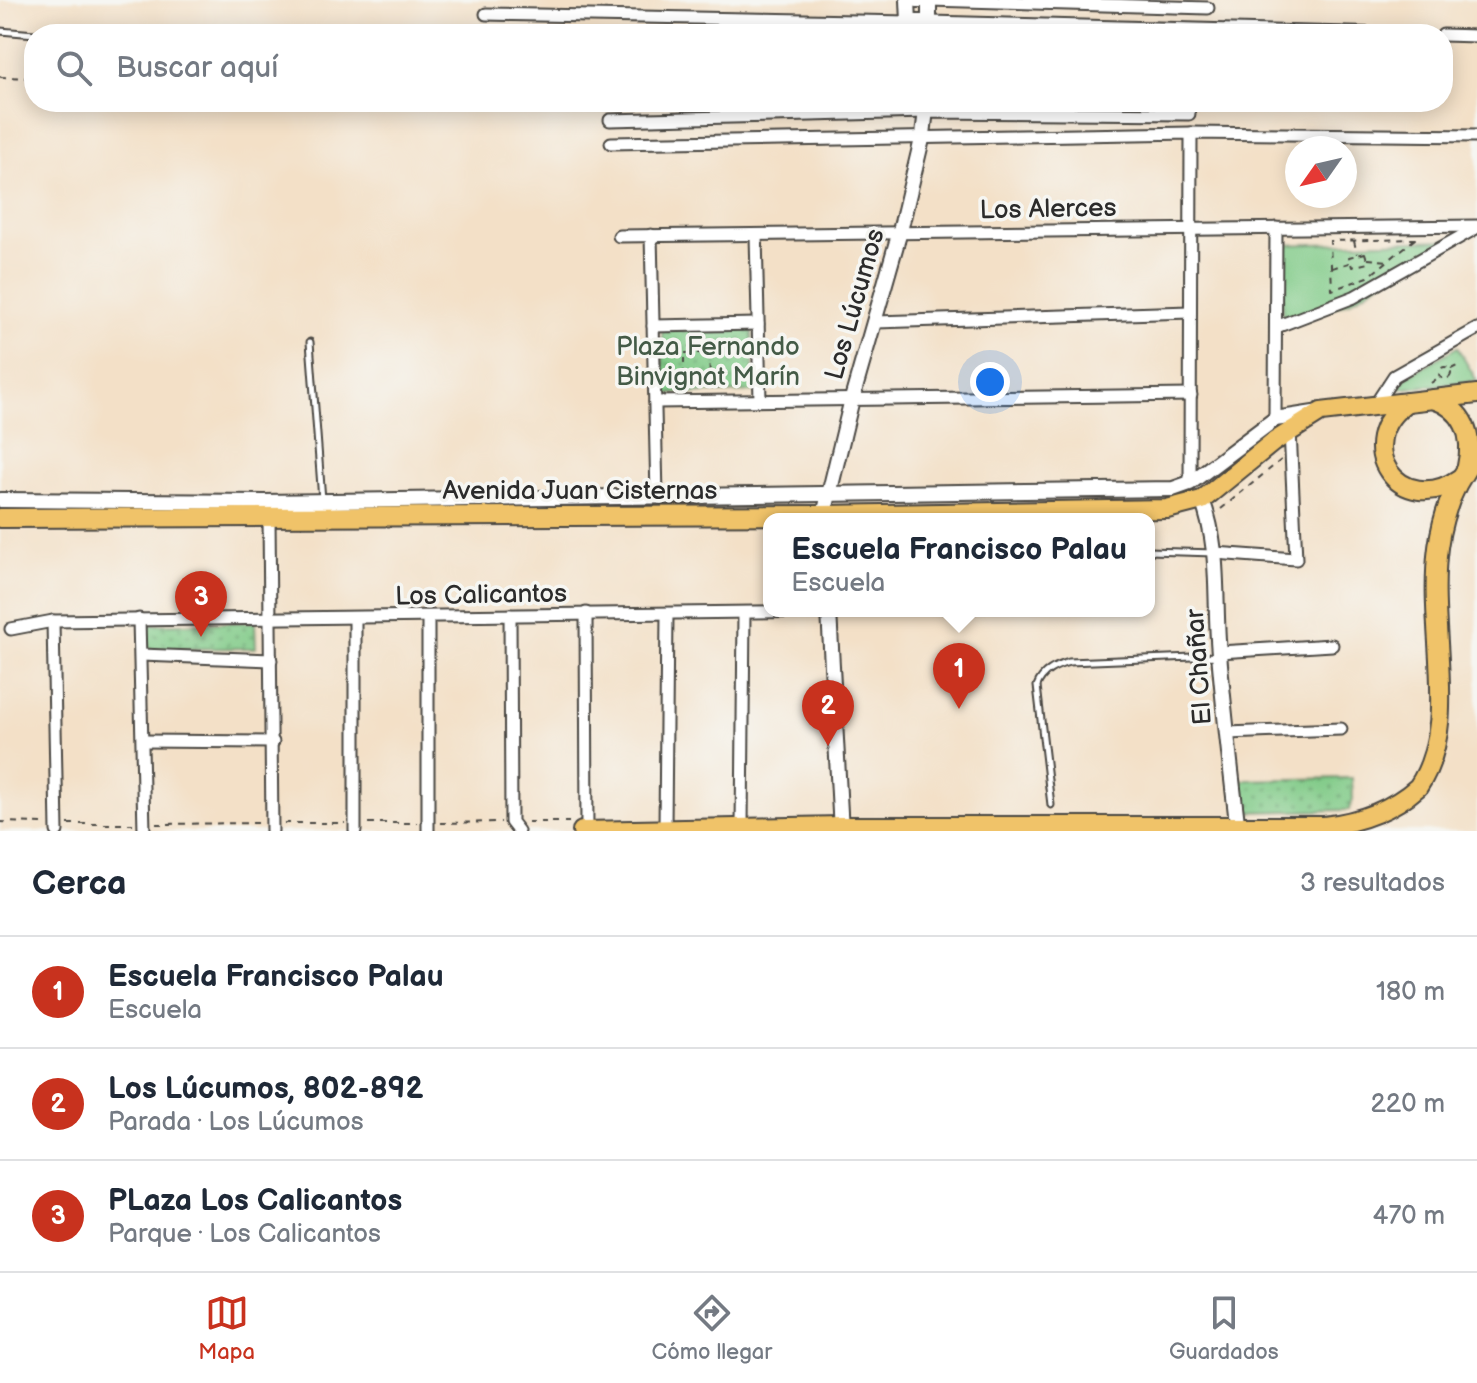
<!DOCTYPE html>
<html lang="es">
<meta charset="utf-8">
<style>
body{margin:0;font-family:"Balsamiq Sans",sans-serif;background:#f2f2f3;color:#1f2937}
.compass{position:absolute;left:1285px;top:136px;width:72px;height:72px;border-radius:50%;background:#fff;box-shadow:0 4px 20px #0003;rotate:236deg}
.you{position:absolute;left:990px;top:382px;width:28px;height:28px;margin:-20px;border:6px solid #fff;border-radius:50%;background:#1a73e8;box-shadow:0 0 0 12px #1a73e833}
.badge{display:grid;place-items:center;width:52px;height:52px;border-radius:50%;background:#c8321e;color:#fff;font-size:26px;font-weight:700}
.pin{position:absolute;translate:-50% -66px;filter:drop-shadow(0 2px 4px #0008)}
.pin::after{content:'';position:absolute;top:42px;width:28px;height:24px;background:inherit;clip-path:polygon(0 0,100% 0,50% 100%)}
.popup{position:absolute;left:763px;top:513px;width:392px;height:104px;box-sizing:border-box;display:grid;place-content:center;border-radius:16px;background:#fff;filter:drop-shadow(0 2px 6px #0005);font-size:26px;white-space:nowrap;color:#747a83}
.popup b{font-size:30px;color:#1f2937}
.popup::after{content:'';position:absolute;left:50%;top:100%;margin-left:-16px;border:16px solid transparent;border-top-color:#fff}
.list{margin:0;padding:0;list-style:none}
h2{display:flex;justify-content:space-between;align-items:center;height:104px;margin:0;padding:0 32px;font-size:34px}
h2 small{font-size:26px;font-weight:400;color:#747a83}
.list li{display:grid;grid-template-columns:52px 1fr auto;gap:24px;align-items:center;box-sizing:border-box;height:112px;padding:0 32px;border-top:2px solid #e0e1e3}
.list b{display:block;font-size:30px;white-space:nowrap}
.list p{margin:0;font-size:26px;white-space:nowrap;color:#747a83}
.list em{font-size:26px;font-style:normal;color:#747a83}
.icon{flex:none;width:44px;height:44px;fill:none;stroke:currentColor;stroke-width:2;stroke-linecap:round;stroke-linejoin:round}
.map{position:relative;flex:none;width:1477px;height:831px;overflow:hidden}
.search{position:absolute;background:#fff;box-shadow:0 4px 20px #0003;left:24px;right:24px;top:24px;height:88px;display:flex;align-items:center;gap:20px;box-sizing:border-box;padding:0 28px;border-radius:32px;color:#747a83;font-size:30px}
.sheet{height:440px;background:#fff}
nav{display:flex;justify-content:space-around;align-items:center;box-sizing:border-box;height:112px;border-top:2px solid #e0e1e3;background:#fff;font-size:22px;color:#747a83}
nav a{display:grid;justify-items:center;gap:4px}
nav .on{color:#c8321e}
.map>svg:first-child{display:block}
</style>
<div class="map">
<svg width="1477" height="831" viewBox="0 0 1477 831">
<defs>
<pattern id="park-dots" width="8" height="8" patternUnits="userSpaceOnUse" patternTransform="scale(2)"><rect width="8" height="8" fill="#80ca87"/><path d="M2 2h.1M6 6h.1" fill="none" stroke="#69a46f" stroke-width="1.8" stroke-linecap="round"/></pattern>
</defs>
<rect width="100%" height="100%" fill="#f6f6f2"/>
<filter id="ink" filterUnits="userSpaceOnUse"><feTurbulence type="fractalNoise" baseFrequency=".0125" numOctaves="2"/><feDisplacementMap in="SourceGraphic" scale="16" xChannelSelector="R" yChannelSelector="G"/><feConvolveMatrix kernelMatrix="1 2 1 2 8 2 1 2 1" color-interpolation-filters="sRGB"/></filter>
<filter id="wash" filterUnits="userSpaceOnUse"><feTurbulence type="fractalNoise" baseFrequency=".006" numOctaves="4" result="noise"/><feDisplacementMap in="SourceGraphic" scale="32" xChannelSelector="R" yChannelSelector="G"/><feGaussianBlur stdDeviation="1.8" result="paint"/><feColorMatrix in="noise" values="0 0 0 0 0 0 0 0 0 0 0 0 0 0 0 0 0 1.4 0 .05"/><feComposite in="paint" operator="in"/></filter>
<g filter="url(#wash)">
<rect width="100%" height="100%" fill="#f3e0c7"/>
<g fill="#80ca87" stroke="#567a59" stroke-width="2">
<polygon points="1448,240 1349,302 1283,324 1279,245"/>
<polygon points="1457,347 1477,381 1397,389 1408,376"/>
</g>
<g fill="url(#park-dots)" stroke="#567a59" stroke-width="2">
<polygon points="752,329 754,392 664,394 662,330"/>
<polygon points="255,622 256,648 148,649 146,625"/>
<polygon points="1352,778 1353,800 1349,810 1241,812 1241,780"/>
</g>
</g>
<g filter="url(#ink)">
<g fill="none" stroke-linecap="round" stroke-linejoin="round">
<g stroke="#494642" stroke-width="9">
<g id="service">
<polyline points="0,31 35,34"/>
<polyline points="310,342 322,500"/>
<polyline points="1149,551 1214,553"/>
<path d="M1051,805L1037,686C1042,672 1055,666 1069,662L1218,656"/>
</g>
</g>
<g stroke="#494642" stroke-width="15">
<g id="minor">
<polyline points="929,0 1208,8"/>
<polyline points="486,14 909,22"/>
<polyline points="930,22 1389,34"/>
<polyline points="1443,35 1477,36"/>
<polyline points="610,120 926,112 1189,114"/>
<polyline points="611,143 1191,133 1477,136"/>
<polyline points="651,235 657,496"/>
<polyline points="756,235 760,400"/>
<polyline points="619,236 1477,226"/>
<polyline points="876,322 1190,312"/>
<polyline points="653,326 758,324"/>
<polyline points="1276,327 1354,297 1476,228"/>
<polyline points="655,402 1191,395"/>
<polyline points="1375,405 1394,376 1477,329"/>
<polyline points="1275,419 1276,228"/>
<polyline points="1190,483 1191,133"/>
<polyline points="269,518 272,831"/>
<polyline points="1215,553 1296,559 1290,430"/>
<polyline points="586,613 587,831"/>
<polyline points="510,615 511,822 518,831"/>
<polyline points="139,619 144,831"/>
<polyline points="53,621 57,831"/>
<polyline points="11,629 53,621 824,611"/>
<polyline points="1219,652 1332,645"/>
<polyline points="141,655 271,660"/>
<polyline points="1227,733 1341,729"/>
<polyline points="144,741 273,742"/>
<polyline points="742,827 744,613"/>
<polyline points="665,828 667,614"/>
<polyline points="355,831 355,618"/>
<polyline points="428,831 428,617"/>
</g>
</g>
<g stroke="#494642" stroke-width="18">
<g id="tertiary">
<polyline points="908,0 909,22 930,22"/>
<polyline points="917,0 929,0 929,34"/>
<polyline points="0,500 263,502 1173,489 1190,483 1275,419 1320,412"/>
<path d="M1202,500C1221,549 1214,601 1219,653C1224,712 1231,772 1238,831"/>
<polyline points="823,519 852,399 900,231 923,135 927,102"/>
<polyline points="829,611 841,831"/>
</g>
</g>
<g stroke="#494642" stroke-width="22">
<g id="primary">
<path d="M1433,399C1464,409 1474,436 1467,466"/>
<path d="M1407,402C1348,444 1400,520 1460,478"/>
<polyline points="0,518 823,515 1167,509 1202,500 1272,443 1321,412 1477,394"/>
<path d="M582,831L841,826H1324C1360,822 1391,811 1418,787C1477,699 1390,559 1477,455"/>
</g>
</g>
<g stroke="#494642" stroke-width="2" stroke-dasharray="6 6" stroke-linecap="butt">
<polyline points="0,77 34,78"/>
<polygon points="1415,239 1368,277 1332,290 1330,241"/>
<polyline points="1354,241 1357,254"/>
<polygon points="1365,253 1368,263 1352,267 1349,257"/>
<polyline points="1368,259 1388,261"/>
<polyline points="1332,268 1349,263"/>
<polyline points="664,345 718,348 718,353 746,352"/>
<circle cx="1445" cy="373" r="6"/>
<polyline points="1451,369 1459,365"/>
<polyline points="1431,383 1439,377"/>
<polyline points="684,388 684,353 709,353 710,376 719,388"/>
<polyline points="1221,509 1281,460"/>
<polyline points="0,822 45,823"/>
<polyline points="528,822 569,822"/>
<polyline points="284,823 345,823"/>
<polyline points="368,823 417,823"/>
<polyline points="440,823 501,822"/>
<polyline points="68,824 133,824"/>
<polyline points="156,824 261,823"/>
</g>
<use href="#service" stroke="#fff" stroke-width="5"/>
<use href="#minor" stroke="#fff" stroke-width="11"/>
<use href="#tertiary" stroke="#fff" stroke-width="14"/>
<use href="#primary" stroke="#f0c369" stroke-width="18"/>
</g>
</g>
<g text-anchor="middle" stroke-width="7" stroke-linejoin="round" paint-order="stroke">
<g font-size="26" fill="#2b2b2b" stroke="#f6f6f2">
<text transform="translate(1048 208) rotate(-1)" y="9">Los Alerces</text>
<text transform="translate(854 304) rotate(-74)" y="9">Los Lúcumos</text>
<text x="580" y="499">Avenida Juan Cisternas</text>
<text transform="translate(481 594) rotate(-1)" y="9">Los Calicantos</text>
<text transform="translate(1198 667) rotate(-94)" y="9">El Chañar</text>
</g>
<g font-size="26" fill="#445b47" stroke="#f6f6f2">
<text x="708" y="355">Plaza Fernando<tspan x="708" dy="30">Binvignat Marín</tspan></text>
</g>
</g>
</svg>
<svg class="compass" viewBox="-18 -18 36 36"><path d="M0-13l5 13h-10z" fill="#e53935"/><path d="M0 13l5-13h-10z" fill="#747a83"/></svg>
<div class="you"></div>
<div class="pin badge" style="left:959px;top:709px">1</div>
<div class="popup"><b>Escuela Francisco Palau</b>Escuela</div>
<div class="pin badge" style="left:828px;top:746px">2</div>
<div class="pin badge" style="left:201px;top:637px">3</div>
<div class="search"><svg class="icon" aria-label="search" viewBox="0 0 24 24"><circle cx="10" cy="10" r="6"/><path d="M15 15l6 6"/></svg>Buscar aquí</div>
</div>
<section class="sheet">
<h2>Cerca<small>3 resultados</small></h2>
<ul class="list">
<li><span class="badge">1</span><div><b>Escuela Francisco Palau</b><p>Escuela</p></div><em>180 m</em></li>
<li><span class="badge">2</span><div><b>Los Lúcumos, 802-892</b><p>Parada · Los Lúcumos</p></div><em>220 m</em></li>
<li><span class="badge">3</span><div><b>PLaza Los Calicantos</b><p>Parque · Los Calicantos</p></div><em>470 m</em></li>
</ul>
</section>
<nav>
<a class="on"><svg class="icon" aria-label="map" viewBox="0 0 24 24"><path d="M3 6l6-2 6 2 6-2v14l-6 2-6-2-6 2zM9 4v14M15 6v14"/></svg>Mapa</a>
<a><svg class="icon" aria-label="directions" viewBox="0 0 24 24"><path d="M12 3l9 9-9 9-9-9zM9 14v-3h6M13 9l2 2-2 2"/></svg>Cómo llegar</a>
<a><svg class="icon" aria-label="saved" viewBox="0 0 24 24"><path d="M7 4h10v16l-5-4-5 4z"/></svg>Guardados</a>
</nav>
